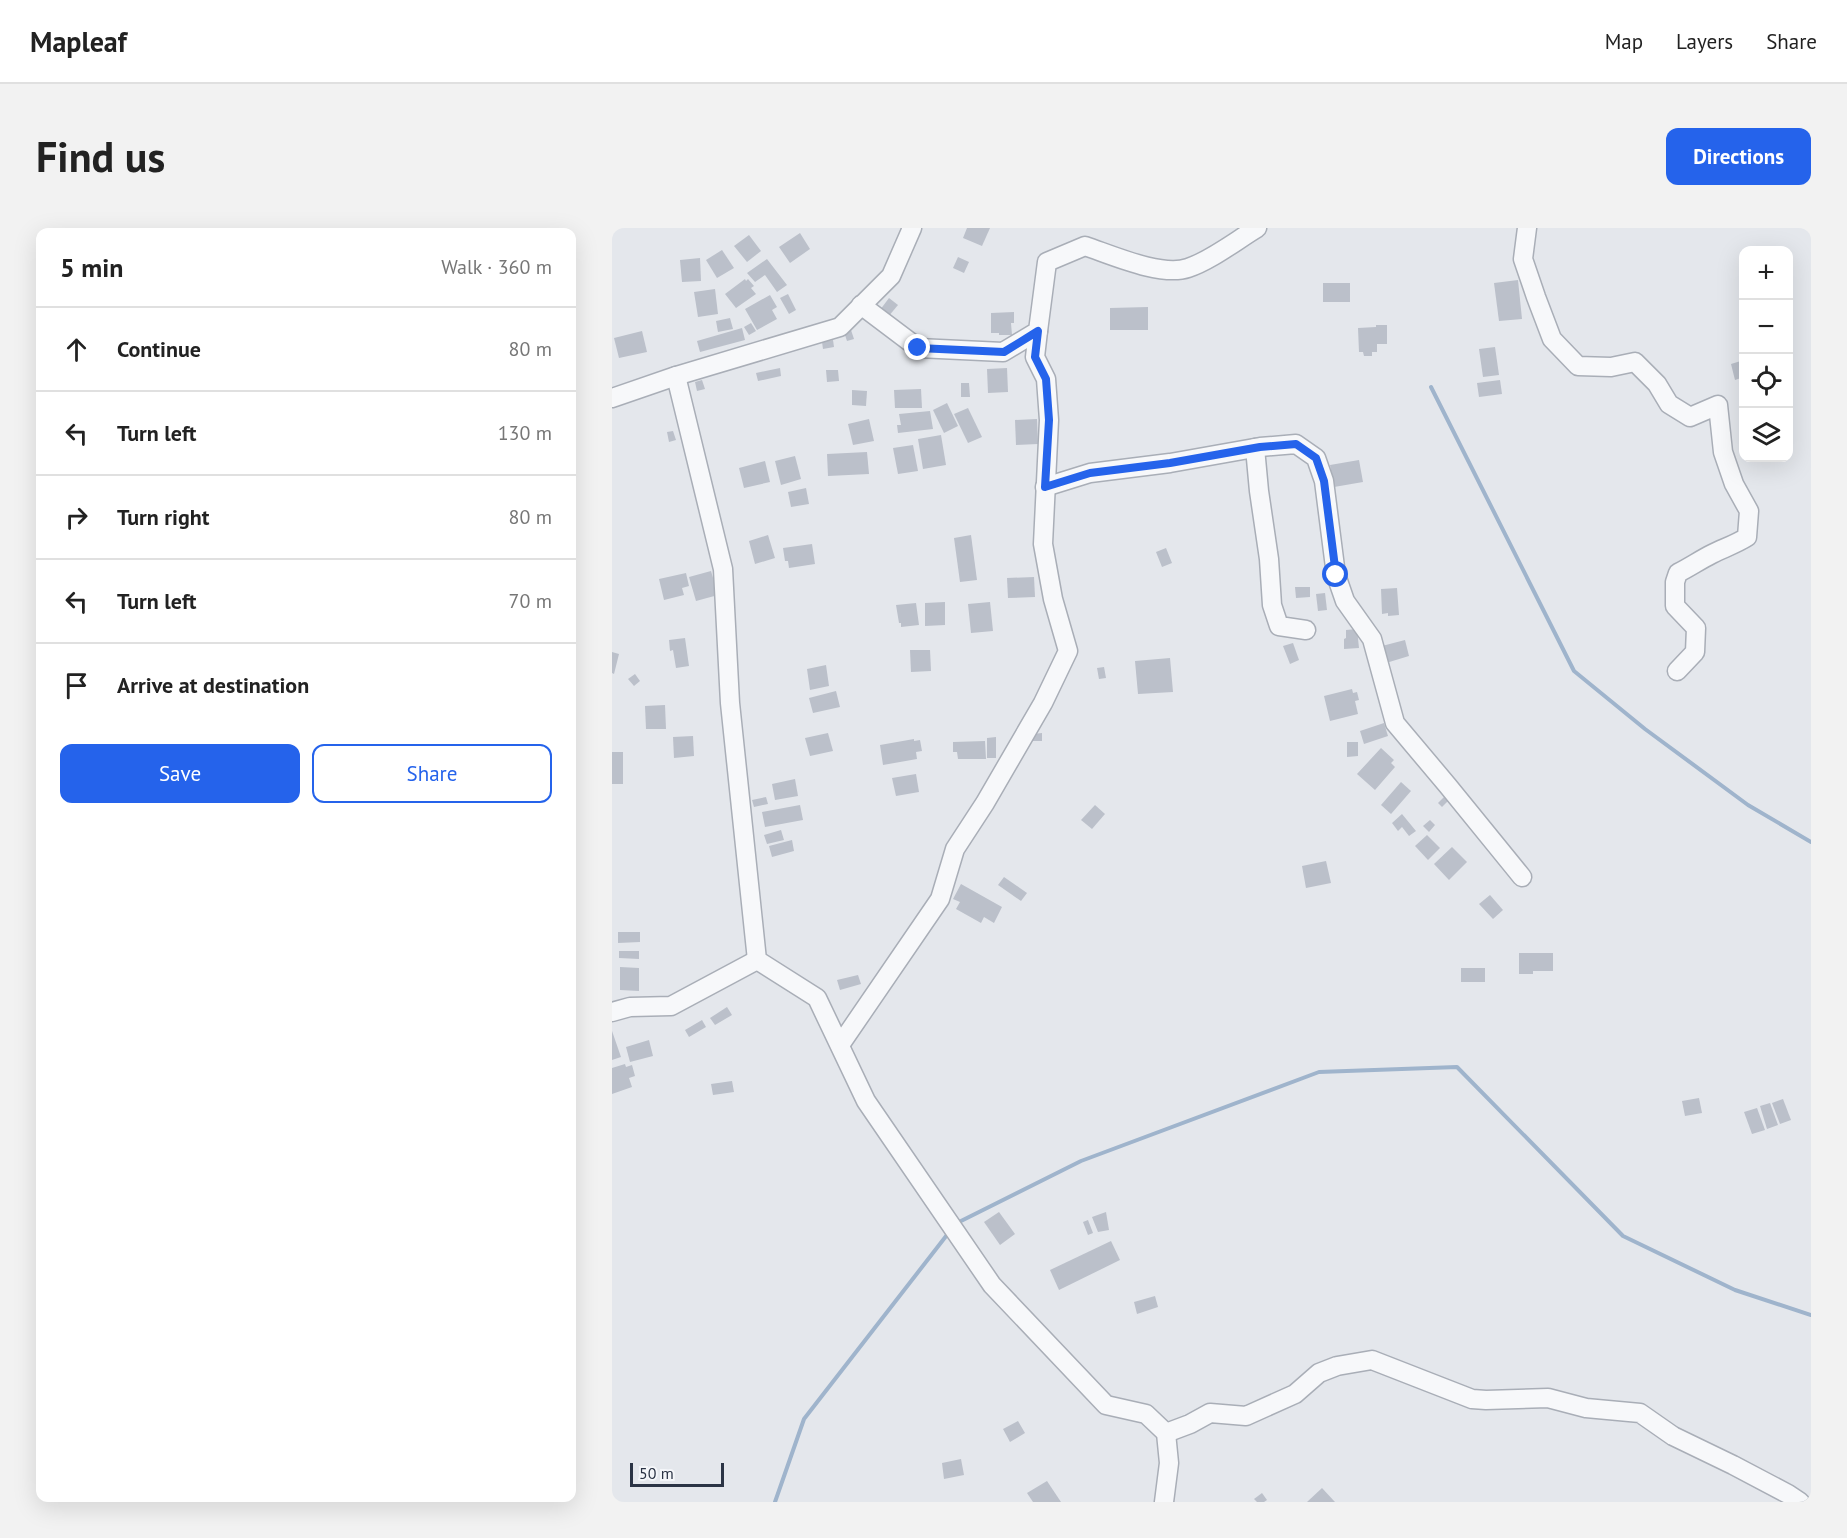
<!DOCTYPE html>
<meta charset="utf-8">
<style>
body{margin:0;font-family:"PT Sans",sans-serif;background:#f2f2f2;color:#222}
.controls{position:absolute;right:18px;top:18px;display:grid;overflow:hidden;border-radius:12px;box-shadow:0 6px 24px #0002}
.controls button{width:54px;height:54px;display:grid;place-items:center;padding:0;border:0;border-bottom:2px solid #e0e0e0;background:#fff;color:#222;font:30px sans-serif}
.scale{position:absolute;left:18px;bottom:15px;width:94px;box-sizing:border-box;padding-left:6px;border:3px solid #2b3445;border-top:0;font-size:16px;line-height:21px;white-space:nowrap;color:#2b3445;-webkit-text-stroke:4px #f4f6f9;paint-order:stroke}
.stop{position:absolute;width:18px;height:18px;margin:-14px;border:4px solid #2563eb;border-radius:50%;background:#fff}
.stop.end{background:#2563eb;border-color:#fff;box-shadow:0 2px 6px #0008}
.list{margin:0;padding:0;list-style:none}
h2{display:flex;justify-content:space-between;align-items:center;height:78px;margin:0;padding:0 24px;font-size:26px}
h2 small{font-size:20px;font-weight:400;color:#767676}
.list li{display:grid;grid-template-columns:39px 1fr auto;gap:18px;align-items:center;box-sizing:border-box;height:84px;padding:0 24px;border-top:2px solid #e0e0e0}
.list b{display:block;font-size:22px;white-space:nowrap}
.list em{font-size:20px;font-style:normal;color:#767676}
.actions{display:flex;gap:12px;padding:18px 24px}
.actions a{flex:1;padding:14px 0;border:2px solid #2563eb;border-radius:12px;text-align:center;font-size:21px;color:#2563eb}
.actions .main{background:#2563eb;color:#fff}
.icon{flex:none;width:33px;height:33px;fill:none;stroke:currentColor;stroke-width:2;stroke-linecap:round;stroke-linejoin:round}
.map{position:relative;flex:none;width:1199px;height:1274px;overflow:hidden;border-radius:12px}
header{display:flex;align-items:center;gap:36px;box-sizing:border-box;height:84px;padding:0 30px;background:#fff;border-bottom:2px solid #e0e0e0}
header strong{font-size:28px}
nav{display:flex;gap:33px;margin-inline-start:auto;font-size:21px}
.intro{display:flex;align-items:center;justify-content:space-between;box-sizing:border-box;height:144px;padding:0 36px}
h1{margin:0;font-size:42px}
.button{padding:15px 27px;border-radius:12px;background:#2563eb;color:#fff;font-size:21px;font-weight:700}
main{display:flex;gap:36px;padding:0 36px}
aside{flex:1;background:#fff;border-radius:12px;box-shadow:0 6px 24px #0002}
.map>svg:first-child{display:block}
</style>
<header>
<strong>Mapleaf</strong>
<nav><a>Map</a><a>Layers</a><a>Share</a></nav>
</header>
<div class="intro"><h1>Find us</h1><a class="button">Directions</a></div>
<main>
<aside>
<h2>5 min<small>Walk · 360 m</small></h2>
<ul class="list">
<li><svg class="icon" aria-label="ahead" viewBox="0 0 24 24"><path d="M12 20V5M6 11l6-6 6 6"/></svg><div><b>Continue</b></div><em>80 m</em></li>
<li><svg class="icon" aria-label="left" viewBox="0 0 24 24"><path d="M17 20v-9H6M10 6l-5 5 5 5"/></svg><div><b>Turn left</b></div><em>130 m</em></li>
<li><svg class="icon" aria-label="right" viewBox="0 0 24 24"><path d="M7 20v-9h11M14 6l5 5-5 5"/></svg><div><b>Turn right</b></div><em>80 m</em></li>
<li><svg class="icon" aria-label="left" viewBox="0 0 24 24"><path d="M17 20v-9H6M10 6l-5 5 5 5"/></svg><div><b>Turn left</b></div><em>70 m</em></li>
<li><svg class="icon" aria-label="arrive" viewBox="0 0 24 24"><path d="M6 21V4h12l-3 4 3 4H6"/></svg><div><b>Arrive at destination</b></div></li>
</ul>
<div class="actions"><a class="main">Save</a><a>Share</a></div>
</aside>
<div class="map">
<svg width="1199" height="1274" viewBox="0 0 1199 1274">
<rect width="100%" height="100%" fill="#e4e7ec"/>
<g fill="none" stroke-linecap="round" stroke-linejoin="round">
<g stroke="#9fb4cc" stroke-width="4">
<polyline points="819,159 962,443 1033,501 1136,577 1199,614"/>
<polyline points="345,995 469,933 707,844 845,839 1011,1008 1123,1062 1199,1087"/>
<polyline points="163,1274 192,1191 338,1003"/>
</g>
</g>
<g fill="#bbc0ca">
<polygon points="355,0 378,0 370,18 351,10"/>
<polygon points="188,5 198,21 178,35 167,19"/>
<polygon points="137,7 149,23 135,34 122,18"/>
<polygon points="110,22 122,40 105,50 94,32"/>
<polygon points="346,29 357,34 352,45 341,40"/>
<polygon points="88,30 89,53 70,54 68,32"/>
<polygon points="155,31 175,57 165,64 153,47 143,54 135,45"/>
<polygon points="133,51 134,53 136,51 142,58 139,60 144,66 124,80 113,66"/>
<polygon points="906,52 910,91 887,93 882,55"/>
<rect x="711" y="55" width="27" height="19"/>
<polygon points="103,61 106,86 86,89 82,64"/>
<polygon points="176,66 184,82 177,86 168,70"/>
<polygon points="158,67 165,79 160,82 165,91 145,102 133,81"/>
<polygon points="277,70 286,77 276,89 268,82"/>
<polygon points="536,79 536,102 498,102 498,80"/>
<polygon points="402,84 402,95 399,95 400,107 387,107 387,105 379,105 379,85"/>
<polygon points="118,90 121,101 106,104 104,93"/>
<polygon points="139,95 144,103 137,107 132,99"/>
<polygon points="764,97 775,97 775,116 765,116 765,124 760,124 760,128 752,128 751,124 747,124 746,100 764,99"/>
<polygon points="130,100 133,112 88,124 85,113"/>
<polygon points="239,102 242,111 235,113 232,104"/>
<polygon points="30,103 35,124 7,130 2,110"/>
<polygon points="221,112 222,119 211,121 210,114"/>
<polygon points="883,119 887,147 871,149 867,121"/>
<polygon points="1132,132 1132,149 1123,152 1119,136"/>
<polygon points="168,140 169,148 146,153 144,145"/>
<polygon points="395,140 396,164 376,165 375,141"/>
<polygon points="214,142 226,142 227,153 215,154"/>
<polygon points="90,152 93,161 85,163 83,154"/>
<polygon points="888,152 890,166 867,169 865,155"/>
<polygon points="349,155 357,155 358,169 349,169"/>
<polygon points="309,161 310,180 283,180 282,162"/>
<polygon points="240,162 255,163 254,178 240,177"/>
<polygon points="335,175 346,198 332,205 321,182"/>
<polygon points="356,180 370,209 356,215 342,186"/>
<polygon points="318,183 321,201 286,205 285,197 289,197 287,186"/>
<polygon points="257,191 262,213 241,217 236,196"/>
<polygon points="425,191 426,216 404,217 403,192"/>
<polygon points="61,203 64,212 57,214 55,204"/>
<polygon points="329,207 334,237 311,241 306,211"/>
<polygon points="301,217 306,243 286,246 281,220"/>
<polygon points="255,224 257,246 216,248 215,226"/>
<polygon points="183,228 189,251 169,257 163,233"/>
<polygon points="747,232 751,254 722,259 718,237"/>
<polygon points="153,233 158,254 132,260 127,240"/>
<polygon points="194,260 197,276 179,279 176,264"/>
<polygon points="156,307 163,330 143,336 137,313"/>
<polygon points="359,307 365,352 348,354 342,310"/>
<polygon points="200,316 203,336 177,340 176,333 173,333 171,320"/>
<polygon points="554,320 560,335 550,339 544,324"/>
<polygon points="99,343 106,367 84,373 77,349"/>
<polygon points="74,345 77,358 70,360 72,367 52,372 47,351"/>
<polygon points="422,349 423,369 396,370 395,350"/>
<polygon points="683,359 698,359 698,369 684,370"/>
<polygon points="785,360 787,387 776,388 776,385 770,386 769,361"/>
<polygon points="713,365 715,382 706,383 704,366"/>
<polygon points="333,374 333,397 313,398 313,375"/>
<polygon points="378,374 381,403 359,405 356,376"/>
<polygon points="304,375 307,397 289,399 289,395 287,395 284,377"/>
<polygon points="745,401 747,420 732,421 732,411 734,410 734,402"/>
<polygon points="73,410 77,438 64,440 61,422 58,423 57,412"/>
<polygon points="793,412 797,428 774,435 770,418"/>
<polygon points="681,415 687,432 678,436 671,418"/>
<polygon points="298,422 318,422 319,443 299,444"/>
<polygon points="0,424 7,426 2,446 0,445"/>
<polygon points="558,430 561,464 526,466 523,433"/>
<polygon points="214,437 217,458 198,462 195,441"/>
<polygon points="492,439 494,450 487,451 485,440"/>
<polygon points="23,446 28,453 22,458 16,451"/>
<polygon points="740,461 741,465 745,464 747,472 743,473 746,486 718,493 712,468"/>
<polygon points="224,463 228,479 201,485 197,470"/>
<polygon points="53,477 54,501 34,501 33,478"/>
<polygon points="772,495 776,508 752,516 748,503"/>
<polygon points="216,505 221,523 198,528 193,510"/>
<polygon points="430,505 430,513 421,513 421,506"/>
<polygon points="81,508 82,528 62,530 61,509"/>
<polygon points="384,509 384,530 375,530 375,510"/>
<polygon points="302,511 302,513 308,512 310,523 304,524 305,531 271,537 268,517"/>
<polygon points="373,513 374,531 346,531 345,524 341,524 341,514"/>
<polygon points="735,514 746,514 746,528 735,529"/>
<polygon points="769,520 782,532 779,535 783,539 763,562 745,546"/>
<rect x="0" y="524" width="11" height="32"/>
<polygon points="304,546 307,564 284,568 280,550"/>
<polygon points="183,551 186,568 163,572 160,556"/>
<polygon points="789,554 799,563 779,586 769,577"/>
<polygon points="833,568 837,572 830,579 826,575"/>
<polygon points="154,569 156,576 142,579 140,572"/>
<polygon points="188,577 191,592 153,599 150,584"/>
<polygon points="483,577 493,586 480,601 469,592"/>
<polygon points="790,586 804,603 797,608 790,599 786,603 780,595"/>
<polygon points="818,592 823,597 817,604 811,598"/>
<polygon points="169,602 172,612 155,616 152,607"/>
<polygon points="815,607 828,620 816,632 803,618"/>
<polygon points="180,612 182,623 160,629 157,618"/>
<polygon points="840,619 855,634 837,652 822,636"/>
<polygon points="714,633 719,655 694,660 690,638"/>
<polygon points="392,649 415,665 409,673 386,657"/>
<polygon points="349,656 390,679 382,695 372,689 369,695 344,681 348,674 341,671"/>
<polygon points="878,667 891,682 881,691 867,676"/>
<polygon points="6,704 28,704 28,714 6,715"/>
<polygon points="7,723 27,723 27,731 7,730"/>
<polygon points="907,725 941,725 941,743 921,743 921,746 907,746"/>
<polygon points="8,739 27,740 27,763 8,762"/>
<rect x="849" y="740" width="24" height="14"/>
<polygon points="246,747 249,756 228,762 225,752"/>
<polygon points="115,779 120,787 103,797 98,790"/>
<polygon points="90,792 94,799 77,809 73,802"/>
<polygon points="0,803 9,829 0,832"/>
<polygon points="37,812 41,828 18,834 14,819"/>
<polygon points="13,836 14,839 20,837 23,848 17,850 20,859 0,866 0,840"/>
<polygon points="120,853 122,864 101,867 99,856"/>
<polygon points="1087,870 1090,885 1073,888 1070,873"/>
<polygon points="1171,871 1179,892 1168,896 1160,875"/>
<polygon points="1158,875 1166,897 1155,901 1148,878"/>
<polygon points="1145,880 1153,902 1140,906 1132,884"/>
<polygon points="387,984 403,1006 388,1017 372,994"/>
<polygon points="494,984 497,1002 486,1004 480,989"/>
<polygon points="476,992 481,1005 476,1007 471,994"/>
<polygon points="499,1013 508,1032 447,1062 438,1042"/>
<polygon points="543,1068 546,1079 525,1086 522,1074"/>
<polygon points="406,1193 413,1205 398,1214 391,1201"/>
<polygon points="349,1231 352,1247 332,1251 330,1235"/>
<polygon points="435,1253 449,1274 421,1274 415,1265"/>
<polygon points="710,1260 723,1274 695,1274"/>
<polygon points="650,1265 655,1272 652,1274 645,1274 642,1271"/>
</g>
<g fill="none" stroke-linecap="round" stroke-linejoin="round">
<g stroke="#a9aeb7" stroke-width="21">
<g id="minor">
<path d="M915,0L911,31L924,69L940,111L966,138L999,139L1023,134L1045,156L1057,176L1078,189L1106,177L1111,224L1122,256L1137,283L1135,309C1124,316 1112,320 1100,326C1088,332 1078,339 1066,345L1063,354V378L1084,400L1083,424L1065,443"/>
<path d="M249,77L306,120L391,124L426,103L435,34L473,18C500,27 549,49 576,40C598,33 625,12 645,0"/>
<polyline points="64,148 111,341 118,475 145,732 205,770 254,873 380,1057 494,1177 534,1186 554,1205 557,1235 552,1274"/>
<polyline points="0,170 64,148 228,99 279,48 300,0"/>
<polyline points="643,220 647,263 657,331 660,377 667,398 694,402"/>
<polyline points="433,259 478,245 558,235 648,219 684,216 704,230 712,253 724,347 733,373 760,411 783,495 836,558 910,649"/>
<polyline points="0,784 18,779 59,778 145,732"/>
<polyline points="228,817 328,671 343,621 373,575 431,475 456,423 441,371 431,316 437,192 434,151 423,129 426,103"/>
<polyline points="554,1205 578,1196 598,1185 634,1188 683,1166 707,1145 725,1138 760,1132 860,1171 874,1172 936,1170 974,1180 1028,1185 1061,1208 1121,1237 1176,1266 1188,1274"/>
</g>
</g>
<use href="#minor" stroke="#f7f8fa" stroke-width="18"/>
</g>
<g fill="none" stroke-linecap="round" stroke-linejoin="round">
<polyline stroke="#2563eb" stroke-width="8" points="306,120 392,124 426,103 423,129 434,151 437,192 433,259 478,245 558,235 648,219 684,216 704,230 712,253 724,347"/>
</g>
</svg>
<div class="controls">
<button>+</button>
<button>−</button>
<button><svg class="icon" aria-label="locate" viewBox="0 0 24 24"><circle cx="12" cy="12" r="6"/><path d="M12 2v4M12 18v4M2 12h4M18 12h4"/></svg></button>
<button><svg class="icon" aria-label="layers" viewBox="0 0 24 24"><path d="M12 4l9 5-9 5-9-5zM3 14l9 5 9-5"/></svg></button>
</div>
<div class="scale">50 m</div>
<div class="stop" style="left:724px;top:347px"></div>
<div class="stop end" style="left:306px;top:120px"></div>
</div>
</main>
